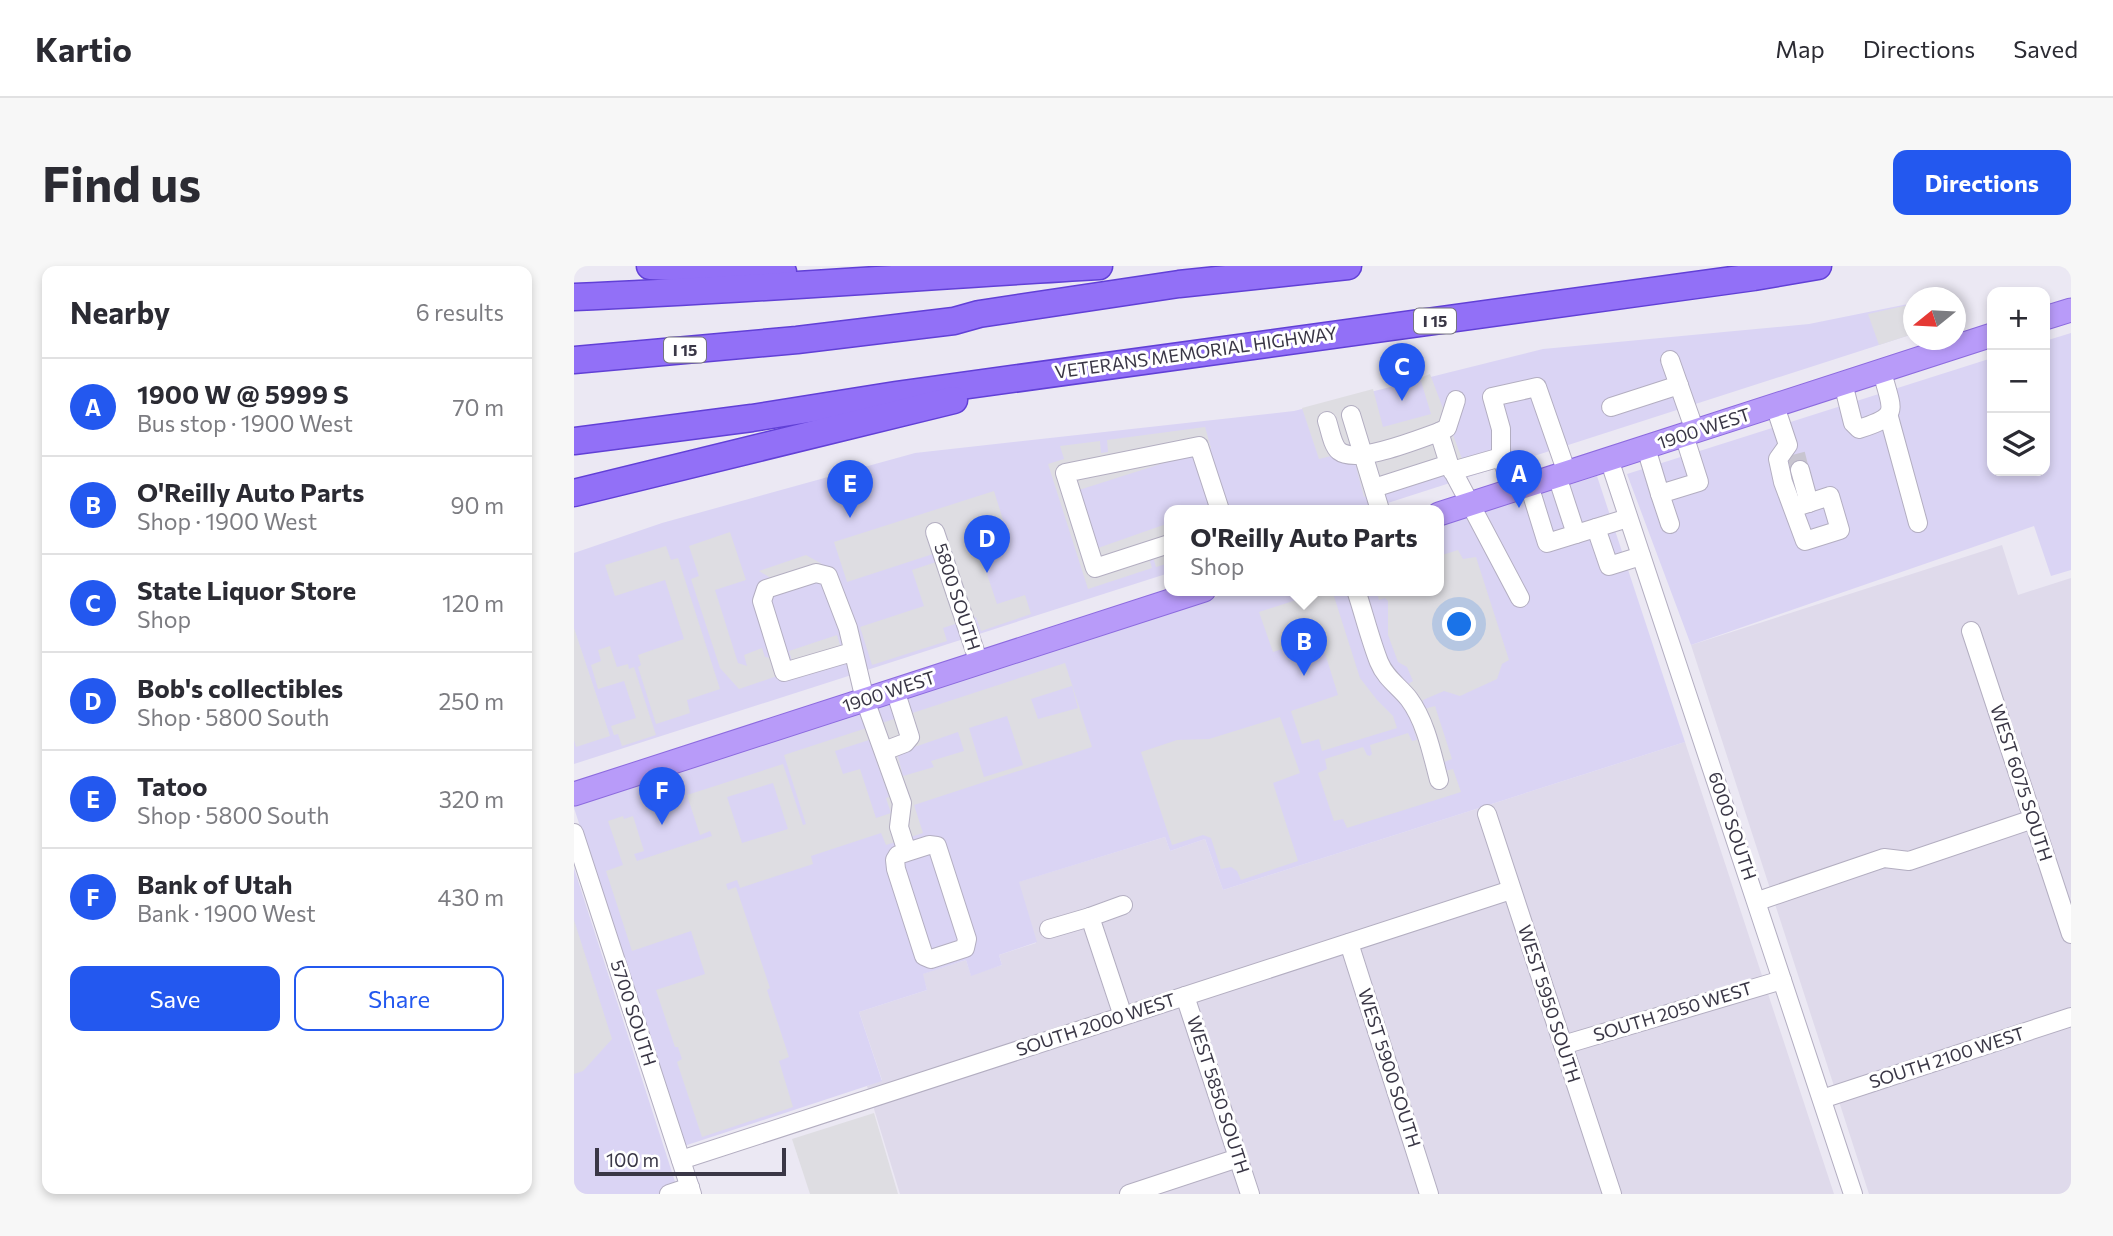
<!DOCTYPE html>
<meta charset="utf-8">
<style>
body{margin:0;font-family:Commissioner,sans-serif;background:#f7f7f7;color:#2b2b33}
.controls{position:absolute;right:21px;top:21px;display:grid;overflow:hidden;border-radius:14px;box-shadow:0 4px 10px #0003}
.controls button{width:63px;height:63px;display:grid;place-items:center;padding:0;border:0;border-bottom:2px solid #e1e1e2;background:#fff;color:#2b2b33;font:35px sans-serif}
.compass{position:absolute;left:1329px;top:21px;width:63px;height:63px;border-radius:50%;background:#fff;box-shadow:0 4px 10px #0003;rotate:252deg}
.scale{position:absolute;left:21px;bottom:18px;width:191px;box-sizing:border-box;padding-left:7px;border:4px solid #3a3746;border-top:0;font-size:19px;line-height:24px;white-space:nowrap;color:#3a3746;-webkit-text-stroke:5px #fff;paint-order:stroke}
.you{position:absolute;left:886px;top:359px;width:24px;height:24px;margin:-18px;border:5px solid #fff;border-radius:50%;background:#1a73e8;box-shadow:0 0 0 10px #1a73e833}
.badge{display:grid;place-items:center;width:46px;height:46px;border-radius:50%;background:#2358ef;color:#fff;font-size:23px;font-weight:700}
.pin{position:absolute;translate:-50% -58px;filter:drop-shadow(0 2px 4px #0008)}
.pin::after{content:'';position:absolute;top:37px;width:24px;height:21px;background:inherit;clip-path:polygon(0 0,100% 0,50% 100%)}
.popup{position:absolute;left:590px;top:239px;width:280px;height:91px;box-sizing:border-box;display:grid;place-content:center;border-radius:14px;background:#fff;filter:drop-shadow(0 2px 5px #0005);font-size:23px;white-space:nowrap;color:#7c7c81}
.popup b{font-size:26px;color:#2b2b33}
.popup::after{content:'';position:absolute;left:50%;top:100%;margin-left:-14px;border:14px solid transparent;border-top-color:#fff}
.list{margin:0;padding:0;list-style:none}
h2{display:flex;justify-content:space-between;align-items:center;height:91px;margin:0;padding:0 28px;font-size:30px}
h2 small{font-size:23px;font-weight:400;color:#7c7c81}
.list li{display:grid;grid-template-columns:46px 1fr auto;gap:21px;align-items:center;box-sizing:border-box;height:98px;padding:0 28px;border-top:2px solid #e1e1e2}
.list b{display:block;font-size:26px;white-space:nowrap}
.list p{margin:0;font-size:23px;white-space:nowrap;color:#7c7c81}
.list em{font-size:23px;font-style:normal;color:#7c7c81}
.actions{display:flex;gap:14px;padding:21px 28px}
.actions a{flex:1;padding:16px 0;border:2px solid #2358ef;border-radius:14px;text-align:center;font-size:24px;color:#2358ef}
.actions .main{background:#2358ef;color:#fff}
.icon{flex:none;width:38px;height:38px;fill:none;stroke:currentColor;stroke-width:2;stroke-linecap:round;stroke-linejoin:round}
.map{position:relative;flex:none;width:1497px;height:928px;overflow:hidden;border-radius:14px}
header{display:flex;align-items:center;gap:42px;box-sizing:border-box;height:98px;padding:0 35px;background:#fff;border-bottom:2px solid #e1e1e2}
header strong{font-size:33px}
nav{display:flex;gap:38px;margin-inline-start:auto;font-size:24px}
.intro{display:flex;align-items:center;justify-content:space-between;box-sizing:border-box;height:168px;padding:0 42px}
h1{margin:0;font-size:49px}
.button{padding:18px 32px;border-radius:14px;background:#2358ef;color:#fff;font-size:24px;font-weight:700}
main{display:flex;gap:42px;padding:0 42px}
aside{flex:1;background:#fff;border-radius:14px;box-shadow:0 4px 10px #0003}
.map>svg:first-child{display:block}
</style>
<header>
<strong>Kartio</strong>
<nav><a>Map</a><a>Directions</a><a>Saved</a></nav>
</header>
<div class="intro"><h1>Find us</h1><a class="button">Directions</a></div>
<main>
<aside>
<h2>Nearby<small>6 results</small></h2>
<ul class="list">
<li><span class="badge">A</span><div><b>1900 W @ 5999 S</b><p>Bus stop · 1900 West</p></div><em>70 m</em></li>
<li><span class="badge">B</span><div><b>O'Reilly Auto Parts</b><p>Shop · 1900 West</p></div><em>90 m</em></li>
<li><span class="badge">C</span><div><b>State Liquor Store</b><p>Shop</p></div><em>120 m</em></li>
<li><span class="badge">D</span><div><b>Bob's collectibles</b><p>Shop · 5800 South</p></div><em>250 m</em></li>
<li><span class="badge">E</span><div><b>Tatoo</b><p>Shop · 5800 South</p></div><em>320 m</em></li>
<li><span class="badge">F</span><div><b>Bank of Utah</b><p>Bank · 1900 West</p></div><em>430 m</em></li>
</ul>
<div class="actions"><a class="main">Save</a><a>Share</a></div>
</aside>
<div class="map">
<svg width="1497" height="928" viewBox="0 0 1497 928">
<rect width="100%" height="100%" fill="#ebe8f3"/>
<g fill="#dfdaeb">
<polygon points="1428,279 1444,329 1497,312 1497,928 1295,928 1117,379"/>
<polygon points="1111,476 1260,928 326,928 293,820 308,814 285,746 353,724 348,708 392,694 397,709 428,699 425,689 462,677 444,616 591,571 596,585 631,573 649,624"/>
</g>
<g fill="#dad4f4">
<polygon points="1339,37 1339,68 792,244 595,244 595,307 0,498 0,287 88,257 341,187 720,145 969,83 1235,58"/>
<polygon points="1497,67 1497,304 1477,310 1460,260 1117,379 1053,208 1418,92 1418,205 1471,205 1471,75"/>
<polygon points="1023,210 1111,476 649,624 631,573 596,585 591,571 445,616 463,676 425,689 428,699 397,710 392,694 349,708 353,724 285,746 308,815 110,880 0,542 0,535 663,324 865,324 865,260"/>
<polygon points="0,602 105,928 0,928"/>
</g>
<g fill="#dedde2" fill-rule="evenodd">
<polygon points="1339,38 1339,68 1305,79 1294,48"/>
<polygon points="856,108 890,198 790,231 778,185 745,193 728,142 799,123 809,161 857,148 846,112"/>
<polygon points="631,161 637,182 505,224 524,282 595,257 595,297 582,301 579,291 575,292 578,302 514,323 474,198 490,193 486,180 526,175 527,187 534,186 533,174"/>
<polygon points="420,225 435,273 405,284 423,338 451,329 457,348 407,365 402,351 369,362 373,375 298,399 286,361 350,340 338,304 362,296 359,288 273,316 260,276"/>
<polygon points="156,266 172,314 141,324 164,397 173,400 170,389 188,382 191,391 197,392 203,410 165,423 146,402 117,313 125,310 115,280"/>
<polygon points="92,280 97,294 104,292 146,423 113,434 116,447 82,458 64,401 67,399 64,389 110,373 91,314 41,330 31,299"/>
<polygon points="884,284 889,293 902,291 935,394 928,398 923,413 886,430 870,425 849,434 850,443 861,440 878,493 868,497 871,505 879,503 887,526 773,562 769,553 760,555 744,507 753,503 751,493 789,481 793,489 796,490 798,488 796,479 834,467 838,475 843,474 835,449 834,432 834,418 839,415 833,401 824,396 814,369 814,335 811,332 805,334 802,324 865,324 865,290"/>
<polygon points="232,289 248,298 200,314 185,305"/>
<polygon points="753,324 758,324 786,412 803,434 819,450 823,462 748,485 745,473 728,478 717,445 764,429 746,371 699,386 685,346"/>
<polygon points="0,362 36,470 2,481 0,474"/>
<polygon points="263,369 271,395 223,411 215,385"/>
<polygon points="36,380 43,401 54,398 55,403 60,401 82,469 48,480 44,468 40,469 37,460 62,452 50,415 24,423 17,399 27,395 24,384"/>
<path d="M491,397L518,481L340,539L349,567L312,579L307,567L237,590L239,598L166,622L163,614L152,618L154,624L162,621L196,722L193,724L215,791L205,795L219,841L128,871L103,796L108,793L104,781H101L82,724L131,708L117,665L58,685L32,605L49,599L34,555L49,550L50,553L59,550L70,585L60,588L63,595L138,570L136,565L126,569L113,529L209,498L229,559L232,558L210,489ZM498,420L504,442L464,453L457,433ZM433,450L449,499L410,511L395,462ZM384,466L390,485L357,495L360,501L329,510L323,487ZM295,474L315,531L312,532L317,547L302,552L286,503L269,508L261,485ZM199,517L214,563L168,577L153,531Z"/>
<polygon points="706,451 726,507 699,517 724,595 667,614 663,605 657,601 647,603 637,572 629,569 598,579 567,486 603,474 635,473"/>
<polygon points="0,654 38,773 9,805 0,808"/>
<polygon points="300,847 324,928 236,928 218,873"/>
</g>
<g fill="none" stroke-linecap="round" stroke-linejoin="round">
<polyline stroke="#c8c5d0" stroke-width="18" stroke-dasharray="18 9" stroke-linecap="butt" points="1222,188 1226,204"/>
<g stroke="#b3aec1" stroke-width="20">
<g id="minor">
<polyline points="1096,94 1121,165"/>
<path d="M1269,117L1279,157L1285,163C1329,149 1317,144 1308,105"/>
<polyline points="1201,140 1214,179 1204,193 1209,216 1231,275 1266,264 1256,230 1219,242"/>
<polyline points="1037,141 1105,119"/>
<polyline points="777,149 806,244"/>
<polyline points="1315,151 1344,257"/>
<path d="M753,155C756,163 758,179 765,185C783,199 844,173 865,166L875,198L800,222"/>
<polyline points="865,166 873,162 882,134"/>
<polyline points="1072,182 1086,228 1125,216 1110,169"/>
<polyline points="927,191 927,163 918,131 963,121 993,207"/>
<polyline points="1035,193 1279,928"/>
<polyline points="875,198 946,332"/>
<polyline points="1226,204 1235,237"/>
<polyline points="878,205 927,191 939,224"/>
<polyline points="983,210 1002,268"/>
<polyline points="955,219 973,277 1054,252"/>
<polyline points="1086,228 1096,258"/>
<polyline points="1022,262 1035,300 1067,290"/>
<polyline points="361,266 405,397"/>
<polyline points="595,278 521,302 491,207 625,180 646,244"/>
<path d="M782,324C790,348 796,373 805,396C812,413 825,420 835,433C852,456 858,488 865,514"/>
<polyline points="1397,365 1497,668"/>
<polyline points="278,386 210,406 188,335 192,323 242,307 254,310 274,362 291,434 328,537 325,561 333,586 324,589 321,594 322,603 350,690 357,693 391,682 393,673 363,580 355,579 333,586"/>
<polyline points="310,485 331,477 336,471 321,424"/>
<polyline points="913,548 1038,928"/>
<polyline points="0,567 118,928"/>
<polyline points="1184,635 1310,592 1335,595 1459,553"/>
<polyline points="475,663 516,651"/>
<polyline points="775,677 855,928"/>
<polyline points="611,730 676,928"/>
<polyline points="549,750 516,651 549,639"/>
<polyline points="989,779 1208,714"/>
<polyline points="1248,833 1497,751"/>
<polyline points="107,894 937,624"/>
<polyline points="95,928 116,921"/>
<polyline points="555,928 664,892"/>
</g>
</g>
<g stroke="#8c6bde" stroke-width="25">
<g id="major">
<polyline points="1471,52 1497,44"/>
<polyline points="865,248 1418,69"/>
<polyline points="0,528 630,324"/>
</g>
</g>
<g stroke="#6140d6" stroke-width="29">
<g id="highway">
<polyline points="76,0 209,6"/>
<path d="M0,31C175,24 350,10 525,0"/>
<polyline points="0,94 223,74 380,55 405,48 605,18 774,0"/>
<polyline points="0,175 178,152 322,129 1180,11 1244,0"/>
<polyline points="0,227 380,134"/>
</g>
</g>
<use href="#minor" stroke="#fff" stroke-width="18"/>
<use href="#major" stroke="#b89bf9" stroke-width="23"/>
<use href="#highway" stroke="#9270f7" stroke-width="26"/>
</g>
<g text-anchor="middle" stroke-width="6" stroke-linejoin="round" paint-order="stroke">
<g fill="#fff" stroke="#75737e" stroke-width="2">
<rect x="840" y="42.5" width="42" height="25" rx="5"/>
<rect x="90" y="71.5" width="42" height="25" rx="5"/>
</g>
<g font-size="16" font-weight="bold" fill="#3a3746">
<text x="861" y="61">I 15</text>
<text x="111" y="90">I 15</text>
</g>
<g font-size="18" fill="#3a3746" stroke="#fff">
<text transform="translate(622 87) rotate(-8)" y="6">VETERANS MEMORIAL HIGHWAY</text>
<text transform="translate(1130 163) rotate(-18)" y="6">1900 WEST</text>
<text transform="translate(383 331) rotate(72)" y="6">5800 SOUTH</text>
<text transform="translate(315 426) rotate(-18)" y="6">1900 WEST</text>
<text transform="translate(1447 517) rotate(72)" y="6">WEST 6075 SOUTH</text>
<text transform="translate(1158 560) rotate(71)" y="6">6000 SOUTH</text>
<text transform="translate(975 738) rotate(72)" y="6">WEST 5950 SOUTH</text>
<text transform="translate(1099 746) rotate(-17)" y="6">SOUTH 2050 WEST</text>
<text transform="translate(59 747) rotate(72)" y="6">5700 SOUTH</text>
<text transform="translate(522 759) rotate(-18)" y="6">SOUTH 2000 WEST</text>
<text transform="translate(1373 792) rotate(-18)" y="6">SOUTH 2100 WEST</text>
<text transform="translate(815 802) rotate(72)" y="6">WEST 5900 SOUTH</text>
<text transform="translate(644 829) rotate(72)" y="6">WEST 5850 SOUTH</text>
</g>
</g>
</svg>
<div class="controls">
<button>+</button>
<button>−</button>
<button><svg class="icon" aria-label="layers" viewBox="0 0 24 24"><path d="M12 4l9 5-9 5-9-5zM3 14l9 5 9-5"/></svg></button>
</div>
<svg class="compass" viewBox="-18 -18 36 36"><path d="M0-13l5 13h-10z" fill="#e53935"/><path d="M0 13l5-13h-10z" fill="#7c7c81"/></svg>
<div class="scale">100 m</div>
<div class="you"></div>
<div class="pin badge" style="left:945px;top:242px">A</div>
<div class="pin badge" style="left:730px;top:410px">B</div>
<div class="popup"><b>O'Reilly Auto Parts</b>Shop</div>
<div class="pin badge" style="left:828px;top:135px">C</div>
<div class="pin badge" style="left:413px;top:307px">D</div>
<div class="pin badge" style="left:276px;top:252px">E</div>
<div class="pin badge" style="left:88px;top:559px">F</div>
</div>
</main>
